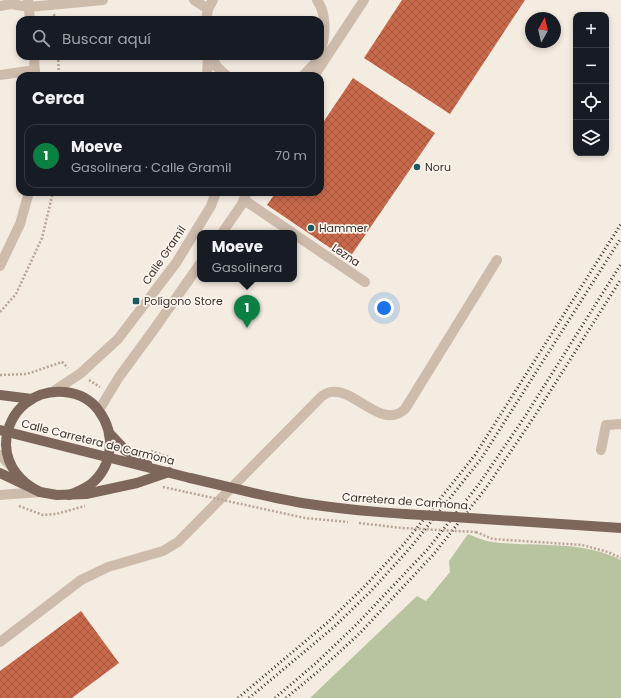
<!DOCTYPE html>
<html lang="es">
<meta charset="utf-8">
<style>
body{margin:0;font-family:Poppins,sans-serif;background:#20242c;color:#f1f3f6}
.controls{position:absolute;right:12px;top:12px;display:grid;overflow:hidden;border-radius:8px;box-shadow:0 2px 6px #0003}
.controls button{width:36px;height:36px;display:grid;place-items:center;padding:0;border:0;border-bottom:1px solid #363941;background:#171b24;color:#f1f3f6;font:20px sans-serif}
.compass{position:absolute;left:525px;top:12px;width:36px;height:36px;border-radius:50%;background:#171b24;box-shadow:0 2px 6px #0003;rotate:8deg}
.you{position:absolute;left:384px;top:308px;width:14px;height:14px;margin:-10px;border:3px solid #fff;border-radius:50%;background:#1a73e8;box-shadow:0 0 0 6px #1a73e833}
.badge{display:grid;place-items:center;width:26px;height:26px;border-radius:50%;background:#0b8043;color:#fff;font-size:13px;font-weight:700}
.pin{position:absolute;translate:-50% -33px;filter:drop-shadow(0 1px 2px #0008)}
.pin::after{content:'';position:absolute;top:21px;width:14px;height:12px;background:inherit;clip-path:polygon(0 0,100% 0,50% 100%)}
.popup{position:absolute;left:197px;top:230px;width:100px;height:52px;box-sizing:border-box;display:grid;place-content:center;border-radius:8px;background:#171b24;filter:drop-shadow(0 1px 3px #0005);font-size:13px;white-space:nowrap;color:#9ea1a6}
.popup b{font-size:15px;color:#f1f3f6}
.popup::after{content:'';position:absolute;left:50%;top:100%;margin-left:-8px;border:8px solid transparent;border-top-color:#171b24}
.list{margin:0;padding:0;list-style:none}
h2{display:flex;justify-content:space-between;align-items:center;height:52px;margin:0;padding:0 16px;font-size:17px}
h2 small{font-size:13px;font-weight:400;color:#9ea1a6}
.list li{display:grid;grid-template-columns:26px 1fr auto;gap:12px;align-items:center;box-sizing:border-box;height:64px;margin:0 8px 8px;padding:0 8px;border:1px solid #363941;border-radius:12px}
.list b{display:block;font-size:15px;white-space:nowrap}
.list p{margin:0;font-size:13px;white-space:nowrap;color:#9ea1a6}
.list em{font-size:13px;font-style:normal;color:#9ea1a6}
.icon{flex:none;width:22px;height:22px;fill:none;stroke:currentColor;stroke-width:2;stroke-linecap:round;stroke-linejoin:round}
.map{position:relative;flex:none;width:621px;height:698px;overflow:hidden}
.search{position:absolute;background:#171b24;box-shadow:0 2px 6px #0003;left:16px;top:16px;width:308px;height:44px;display:flex;align-items:center;gap:10px;box-sizing:border-box;padding:0 14px;border-radius:12px;color:#9ea1a6;font-size:15px}
.panel{position:absolute;background:#171b24;box-shadow:0 2px 6px #0003;left:16px;top:72px;width:308px;height:124px;border-radius:12px}
.map>svg:first-child{display:block}
</style>
<div class="map">
<svg width="621" height="698" viewBox="0 0 621 698">
<defs>
<pattern id="building-cross-hatch" width="8" height="8" patternUnits="userSpaceOnUse"><rect width="8" height="8" fill="#c8694b"/><path d="M0 0l8 8M0 8l8-8" fill="none" stroke="#a4573f"/></pattern>
</defs>
<rect width="100%" height="100%" fill="#f4ebe1"/>
<path fill="#b8c4a0" d="M468,534C476,537 484,541 492,542C533,547 584,540 621,560V698H310L417,596L426,601L450,572L449,561Z"/>
<g fill="url(#building-cross-hatch)">
<polygon points="402,0 525,0 450,114 364,58"/>
<polygon points="353,78 435,133 348,260 267,205 276,192 320,192 320,127"/>
<polygon points="81,611 119,663 72,698 0,698 0,671"/>
</g>
<g fill="none" stroke-linecap="round" stroke-linejoin="round">
<g stroke="#b9a596" stroke-width="2.5" stroke-dasharray="2 2" stroke-linecap="butt">
<polyline points="54,14 55,20"/>
<polyline points="58,56 59,76"/>
<polyline points="0,312 16,294 42,238 53,192"/>
<polyline points="0,375 27,374 62,362 68,368"/>
<polyline points="89,380 100,387"/>
<polyline points="151,451 172,458 171,461"/>
<polyline points="163,487 186,492"/>
<polyline points="19,506 43,515 56,514 85,506"/>
<polyline points="476,532 493,539 582,545 608,552 621,558"/>
</g>
<g stroke="#cdbbac" stroke-width="10">
<polyline points="28,0 30,20"/>
<polyline points="194,0 208,9"/>
<path d="M317,0C327,14 326,37 320,52"/>
<polyline points="0,6 11,4 29,7 103,0"/>
<polyline points="206,20 208,9 213,0"/>
<polyline points="34,56 35,76"/>
<polyline points="211,56 217,67 227,76"/>
<polyline points="0,75 35,70"/>
<polyline points="207,76 208,56"/>
<polyline points="303,76 316,62 318,56"/>
<polyline points="314,76 364,0"/>
<polyline points="244,200 293,233"/>
<polyline points="222,233 242,204 247,192"/>
<polyline points="294,234 365,282"/>
<polyline points="0,266 20,224 29,192"/>
<polyline points="54,391 81,373 118,339 176,263 211,206 216,192"/>
<polyline points="99,410 119,377 155,328 200,264"/>
<polyline points="601,450 606,425 621,424"/>
<polyline points="0,455 12,467"/>
<polyline points="0,495 40,492"/>
<path d="M0,642L81,580L108,567L163,551L178,542L322,396C324,395 328,392 331,392C355,388 382,431 405,409L497,260"/>
</g>
<g stroke="#7d675c" stroke-width="10">
<polyline points="0,395 32,399"/>
<polyline points="0,430 190,478"/>
<polyline points="110,434 126,451 147,463"/>
<polyline points="0,473 40,492 57,495 86,494 137,483 169,472"/>
<path d="M40,492C21,483 7,467 6,445C6,429 13,413 26,403C47,386 83,388 99,411C116,434 113,466 91,484C84,489 77,492 69,495"/>
<polyline points="484,519 621,528"/>
</g>
<g stroke="#3b302b" stroke-width="3" stroke-dasharray="1 3" stroke-linecap="butt">
<polyline points="238,698 327,623 365,586 404,544 475,455 621,224"/>
<polyline points="249,698 334,627 371,591 411,547 481,459 621,238"/>
<polyline points="275,698 316,663 355,626 427,550 479,484 524,418 621,264"/>
<polyline points="286,698 321,669 360,633 433,555 486,488 534,417 621,279"/>
</g>
<g stroke="#b9a596" stroke-width="2.5" stroke-dasharray="2 2" stroke-linecap="butt">
<polyline points="186,492 305,518 348,522"/>
<polyline points="359,523 402,528 476,532"/>
</g>
<path stroke="#7d675c" stroke-width="10" d="M190,478C230,487 269,498 309,504C367,513 425,515 484,519"/>
</g>
<g fill="#1f5a5e" stroke="#fbf5ee" stroke-width="1.5">
<circle cx="417" cy="167" r="4"/>
<circle cx="311" cy="228" r="4"/>
<rect x="132" y="297" width="8" height="8" rx="2"/>
</g>
<g text-anchor="middle" stroke-width="3.5" stroke-linejoin="round" paint-order="stroke">
<g font-size="11" fill="#3b302b" stroke="#fbf5ee" text-anchor="start">
<text x="425" y="171">Noru</text>
<text x="319" y="232">Hammer</text>
<text x="144" y="305">Polígono Store</text>
</g>
<g font-size="11" fill="#3b302b" stroke="#fbf5ee">
<text transform="translate(164 255) rotate(-56)" y="4">Calle Gramil</text>
<text transform="translate(346 255) rotate(34)" y="4">Lezna</text>
<text transform="translate(98 442) rotate(14)" y="4">Calle Carretera de Carmona</text>
<text transform="translate(405 501) rotate(4)" y="4">Carretera de Carmona</text>
</g>
</g>
</svg>
<div class="controls">
<button>+</button>
<button>−</button>
<button><svg class="icon" aria-label="locate" viewBox="0 0 24 24"><circle cx="12" cy="12" r="6"/><path d="M12 2v4M12 18v4M2 12h4M18 12h4"/></svg></button>
<button><svg class="icon" aria-label="layers" viewBox="0 0 24 24"><path d="M12 4l9 5-9 5-9-5zM3 14l9 5 9-5"/></svg></button>
</div>
<svg class="compass" viewBox="-18 -18 36 36"><path d="M0-13l5 13h-10z" fill="#e53935"/><path d="M0 13l5-13h-10z" fill="#9ea1a6"/></svg>
<div class="you"></div>
<div class="pin badge" style="left:247px;top:328px">1</div>
<div class="popup"><b>Moeve</b>Gasolinera</div>
<div class="search"><svg class="icon" aria-label="search" viewBox="0 0 24 24"><circle cx="10" cy="10" r="6"/><path d="M15 15l6 6"/></svg>Buscar aquí</div>
<section class="panel">
<h2>Cerca<small></small></h2>
<ul class="list">
<li><span class="badge">1</span><div><b>Moeve</b><p>Gasolinera · Calle Gramil</p></div><em>70 m</em></li>
</ul>
</section>
</div>
